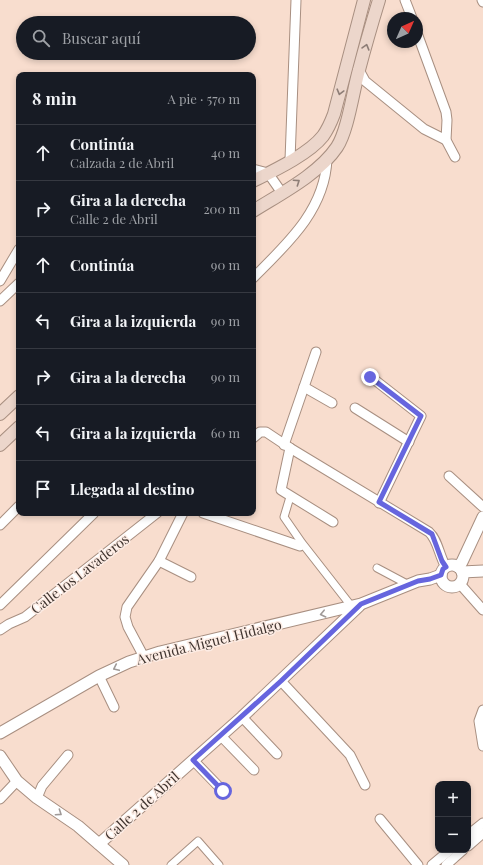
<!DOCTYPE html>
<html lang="es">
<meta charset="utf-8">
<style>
body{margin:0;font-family:"Playfair Display",serif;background:#242831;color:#f1f3f6}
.controls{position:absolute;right:12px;bottom:12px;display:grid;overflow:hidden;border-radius:8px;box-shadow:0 2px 6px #0003}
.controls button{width:36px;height:36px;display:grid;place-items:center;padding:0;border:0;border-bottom:1px solid #363941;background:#171b24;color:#f1f3f6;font:20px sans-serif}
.compass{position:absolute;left:387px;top:12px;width:36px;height:36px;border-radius:50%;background:#171b24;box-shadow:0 2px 6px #0003;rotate:45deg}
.stop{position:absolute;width:12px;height:12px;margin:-9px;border:3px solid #6665de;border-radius:50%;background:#fff}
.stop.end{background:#6665de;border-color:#fff;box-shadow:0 1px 4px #0008}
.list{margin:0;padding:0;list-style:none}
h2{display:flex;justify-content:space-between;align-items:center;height:52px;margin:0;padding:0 16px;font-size:17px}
h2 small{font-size:13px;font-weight:400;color:#9ea1a6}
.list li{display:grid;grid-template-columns:26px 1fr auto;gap:12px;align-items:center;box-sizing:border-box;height:56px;padding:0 16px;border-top:1px solid #363941}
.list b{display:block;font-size:15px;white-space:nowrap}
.list p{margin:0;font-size:13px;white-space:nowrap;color:#9ea1a6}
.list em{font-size:13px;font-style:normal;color:#9ea1a6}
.icon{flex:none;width:22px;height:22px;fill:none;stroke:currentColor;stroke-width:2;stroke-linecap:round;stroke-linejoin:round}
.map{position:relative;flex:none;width:483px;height:865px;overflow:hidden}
.search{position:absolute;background:#171b24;box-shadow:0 2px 6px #0003;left:16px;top:16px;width:240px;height:44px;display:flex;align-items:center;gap:10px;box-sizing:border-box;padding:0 14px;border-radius:22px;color:#9ea1a6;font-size:15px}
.panel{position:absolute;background:#171b24;box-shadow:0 2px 6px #0003;left:16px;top:72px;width:240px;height:444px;border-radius:8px}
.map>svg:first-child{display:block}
</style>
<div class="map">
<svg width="483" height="865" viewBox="0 0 483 865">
<rect width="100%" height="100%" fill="#f8ddce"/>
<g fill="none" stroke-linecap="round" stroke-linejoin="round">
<g stroke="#a88f81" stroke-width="9">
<g id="pedestrian">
<polyline points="290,497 284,517 302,543 352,607"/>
<polyline points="377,568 409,585"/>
<polyline points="171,865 198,841 219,865"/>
</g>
</g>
<g stroke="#a88f81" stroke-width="11">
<g id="minor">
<polyline points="405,0 412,18"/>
<polyline points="482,0 483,2"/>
<polyline points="417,33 446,112 447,120 446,140 455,157"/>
<polyline points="359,70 365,81 424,129 446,140"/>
<polyline points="290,160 296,0"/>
<polyline points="253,169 268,173 282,193"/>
<path d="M253,278C287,244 325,210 327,159"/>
<polyline points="0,281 19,249"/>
<polyline points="0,301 19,283"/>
<polyline points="371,377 421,416 379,503"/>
<polyline points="304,387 332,403"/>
<polyline points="355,408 409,442"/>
<path d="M253,438L260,432H266L290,448L429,532C438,540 439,556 446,567"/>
<polyline points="284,445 316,352"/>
<polyline points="290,448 281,490 333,522"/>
<polyline points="449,476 483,507"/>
<polyline points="203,513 300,546"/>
<polyline points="0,525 19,506"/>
<polyline points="159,561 191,577"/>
<polyline points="460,584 483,610"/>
<polyline points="0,605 94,513"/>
<polyline points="0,630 9,624 25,617 157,513"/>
<polyline points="144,657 128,627 125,617 127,607 159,561 183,513"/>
<polyline points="99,676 114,707"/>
<polyline points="281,681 350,755 365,785"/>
<polyline points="483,710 479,721 483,746"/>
<polyline points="242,717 277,754"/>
<polyline points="221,736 254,770"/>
<polyline points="193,760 223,791"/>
<polyline points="37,798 42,786 68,755"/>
<polyline points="0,799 17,781"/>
<polyline points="380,819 418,865"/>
<polyline points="468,835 483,823"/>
<polyline points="468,846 483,833"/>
<polyline points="432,865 450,850"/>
<polyline points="446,865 463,850"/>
</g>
</g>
<g stroke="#a88f81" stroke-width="13">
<g id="tertiary">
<circle cx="452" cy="576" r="11"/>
<polyline points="458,567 462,562 483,517"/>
<polyline points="462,572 483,571"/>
<polyline points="0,733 99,676 129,662 160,652 361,604 418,581 430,579 441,575"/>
<polyline points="0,756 17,781 37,798 78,826 123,865"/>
<polyline points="99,844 242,717 359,606"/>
</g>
</g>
<g stroke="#a88f81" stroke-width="14">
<g id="secondary">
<path d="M253,181C273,171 309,154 323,136C328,129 331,122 334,114L364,0"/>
<path d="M253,211C280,194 319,174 337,147C348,130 353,91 359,70C365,47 372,23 379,0"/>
<polyline points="0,414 19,396"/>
<polyline points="0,445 19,427"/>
</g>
</g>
<use href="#pedestrian" stroke="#fff" stroke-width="7"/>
<use href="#minor" stroke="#fff" stroke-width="9"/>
<use href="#tertiary" stroke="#fff" stroke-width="11"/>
<use href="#secondary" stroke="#ecd6cb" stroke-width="12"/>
</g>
<defs><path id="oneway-chevron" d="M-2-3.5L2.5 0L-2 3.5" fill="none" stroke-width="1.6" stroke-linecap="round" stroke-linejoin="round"/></defs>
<g stroke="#8d7d76">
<use href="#oneway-chevron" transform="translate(366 47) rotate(-74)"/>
<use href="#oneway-chevron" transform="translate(340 92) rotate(105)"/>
<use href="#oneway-chevron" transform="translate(297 182) rotate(-34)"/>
</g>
<g stroke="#a09a98">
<use href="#oneway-chevron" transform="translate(323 614) rotate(167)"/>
<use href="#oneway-chevron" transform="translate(116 668) rotate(155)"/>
<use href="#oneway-chevron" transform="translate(59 813) rotate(34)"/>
</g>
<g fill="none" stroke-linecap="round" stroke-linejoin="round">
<polyline stroke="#6665de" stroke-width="5" points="223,791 193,760 281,681 361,604 418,581 430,579 441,575 443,569 446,567 442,561 432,534 379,502 421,416 370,377"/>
</g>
<g text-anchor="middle" stroke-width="3" stroke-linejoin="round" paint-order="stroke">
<g font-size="14" fill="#403530" stroke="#fdece4">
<text transform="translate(80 574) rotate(-38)" y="5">Calle los Lavaderos</text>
<text transform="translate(209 642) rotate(-14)" y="5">Avenida Miguel Hidalgo</text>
<text transform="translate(142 806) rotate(-42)" y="5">Calle 2 de Abril</text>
</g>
</g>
</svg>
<div class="controls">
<button>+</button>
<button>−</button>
</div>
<svg class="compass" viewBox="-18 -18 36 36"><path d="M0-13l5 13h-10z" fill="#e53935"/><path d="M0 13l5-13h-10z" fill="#9ea1a6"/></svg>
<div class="stop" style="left:223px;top:791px"></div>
<div class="stop end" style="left:370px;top:377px"></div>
<div class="search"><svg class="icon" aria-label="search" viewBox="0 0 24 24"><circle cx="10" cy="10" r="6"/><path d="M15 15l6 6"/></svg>Buscar aquí</div>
<section class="panel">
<h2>8 min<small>A pie · 570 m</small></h2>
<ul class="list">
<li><svg class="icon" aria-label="ahead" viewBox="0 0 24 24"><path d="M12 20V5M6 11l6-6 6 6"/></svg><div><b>Continúa</b><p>Calzada 2 de Abril</p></div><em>40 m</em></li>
<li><svg class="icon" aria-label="right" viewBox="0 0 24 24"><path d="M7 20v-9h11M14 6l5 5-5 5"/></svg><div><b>Gira a la derecha</b><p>Calle 2 de Abril</p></div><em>200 m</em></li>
<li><svg class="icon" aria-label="ahead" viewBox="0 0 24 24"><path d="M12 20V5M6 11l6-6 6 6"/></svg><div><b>Continúa</b></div><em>90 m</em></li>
<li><svg class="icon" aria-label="left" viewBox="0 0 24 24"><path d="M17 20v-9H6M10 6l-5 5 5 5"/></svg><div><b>Gira a la izquierda</b></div><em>90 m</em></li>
<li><svg class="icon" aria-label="right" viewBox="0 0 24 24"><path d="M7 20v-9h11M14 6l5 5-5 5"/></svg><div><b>Gira a la derecha</b></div><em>90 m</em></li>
<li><svg class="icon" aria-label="left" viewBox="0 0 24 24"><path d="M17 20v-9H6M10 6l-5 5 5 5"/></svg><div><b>Gira a la izquierda</b></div><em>60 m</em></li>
<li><svg class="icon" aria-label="arrive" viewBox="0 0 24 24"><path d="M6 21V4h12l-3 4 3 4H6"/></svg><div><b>Llegada al destino</b></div></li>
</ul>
</section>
</div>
